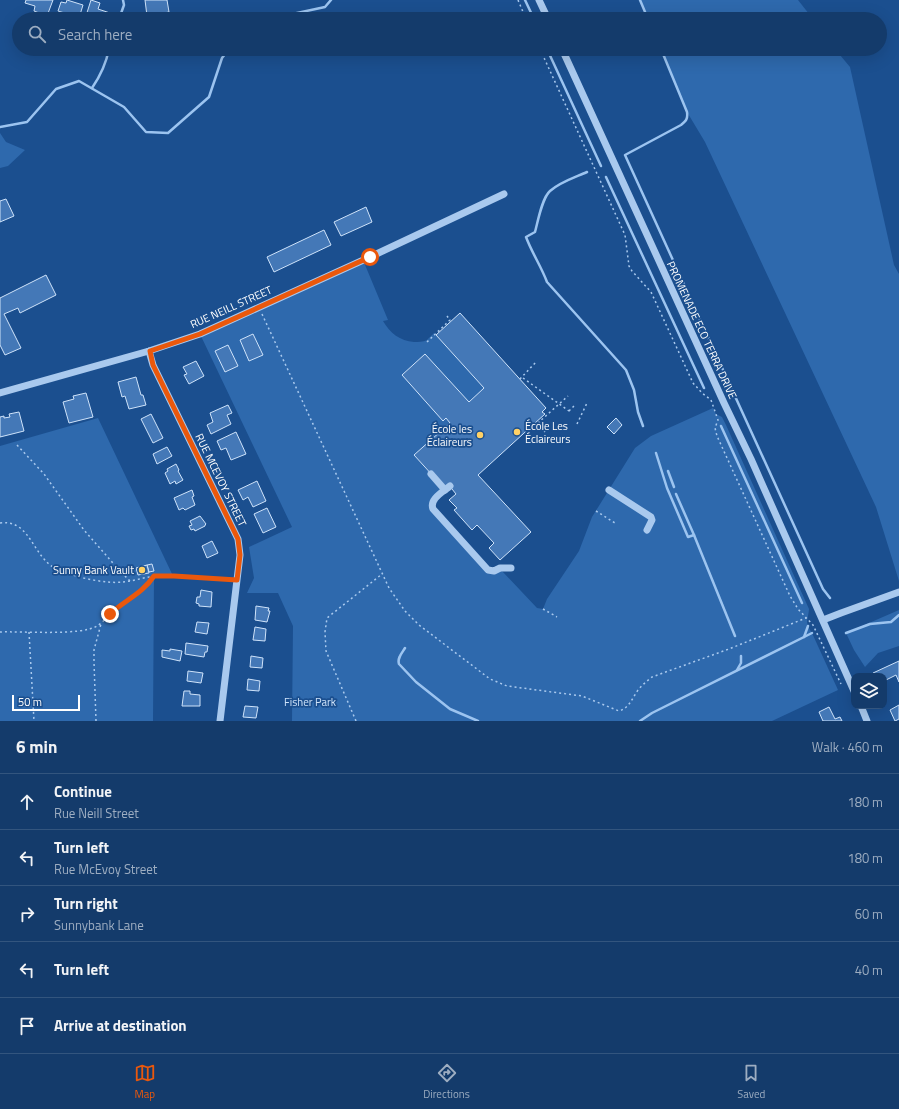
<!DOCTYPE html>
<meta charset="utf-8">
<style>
body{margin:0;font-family:"Titillium Web",sans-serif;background:#1d4271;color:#f1f3f6}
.controls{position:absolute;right:12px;bottom:12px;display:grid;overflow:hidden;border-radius:8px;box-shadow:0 4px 16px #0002}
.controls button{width:36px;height:36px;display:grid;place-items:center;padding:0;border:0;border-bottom:1px solid #33557e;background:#143b6b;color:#f1f3f6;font:20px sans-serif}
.scale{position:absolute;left:12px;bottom:10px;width:68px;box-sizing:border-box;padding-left:4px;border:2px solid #fff;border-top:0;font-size:11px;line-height:14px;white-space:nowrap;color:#fff;-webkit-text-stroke:3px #1b4f8f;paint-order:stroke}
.stop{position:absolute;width:12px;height:12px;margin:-9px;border:3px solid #ea580c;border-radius:50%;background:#fff}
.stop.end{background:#ea580c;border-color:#fff;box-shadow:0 1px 4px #0008}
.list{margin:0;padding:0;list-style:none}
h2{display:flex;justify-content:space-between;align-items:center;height:52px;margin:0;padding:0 16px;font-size:17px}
h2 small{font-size:13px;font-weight:400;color:#9dadc1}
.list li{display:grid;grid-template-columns:26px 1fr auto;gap:12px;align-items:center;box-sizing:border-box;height:56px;padding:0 16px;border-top:1px solid #33557e}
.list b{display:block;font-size:15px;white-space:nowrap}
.list p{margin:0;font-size:13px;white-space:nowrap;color:#9dadc1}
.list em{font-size:13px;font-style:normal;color:#9dadc1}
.icon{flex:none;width:22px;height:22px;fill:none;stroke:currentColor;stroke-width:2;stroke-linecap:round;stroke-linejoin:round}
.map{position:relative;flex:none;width:899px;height:721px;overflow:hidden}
.search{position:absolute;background:#143b6b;box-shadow:0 4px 16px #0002;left:12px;right:12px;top:12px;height:44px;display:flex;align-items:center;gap:10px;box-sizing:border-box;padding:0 14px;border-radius:22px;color:#9dadc1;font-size:15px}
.sheet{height:332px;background:#143b6b}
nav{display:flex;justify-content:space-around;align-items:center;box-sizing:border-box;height:56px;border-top:1px solid #33557e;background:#143b6b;font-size:11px;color:#9dadc1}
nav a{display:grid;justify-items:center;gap:2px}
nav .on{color:#ea580c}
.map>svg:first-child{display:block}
</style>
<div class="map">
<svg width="899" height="721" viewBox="0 0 899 721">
<rect width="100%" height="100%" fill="#1b4f8f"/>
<g fill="#2e69ad">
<polygon points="640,0 798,0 813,19 648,19"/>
<polygon points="661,49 835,49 850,67 894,265 899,274 899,581 876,507 705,142 687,112"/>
<polygon points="0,133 6,142 25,150 8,166 0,168"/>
<path d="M363,260L388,320L383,321C390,333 400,341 414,342C418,342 423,342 427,340C429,338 432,335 434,333L484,388L469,402L425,354L403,374L443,420L446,418L450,423L414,455L445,490L432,503L483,566L502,571L537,608L543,609L547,599L579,551L592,517L635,448L651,436L713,408L716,414L722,417L726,425L809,609C808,621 804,621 812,633L838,690L772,721H292L293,626L278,593H247L254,578L249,547L292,527L200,334Z"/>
<polygon points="98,418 173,576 154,576 153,721 0,721 0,446"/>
<polygon points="899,610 899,646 878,653 865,667 854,650 846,633"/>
</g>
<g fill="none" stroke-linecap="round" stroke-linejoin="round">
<g stroke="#9cc4f0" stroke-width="2.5">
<polyline points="525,0 534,19"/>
<polyline points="640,0 648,19"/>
<polyline points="119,19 124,5 123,0"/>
<polyline points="269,19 325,7 331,0"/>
<polyline points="547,49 601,166"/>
<path d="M661,49L687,112C688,119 686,121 681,125L625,155L823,589L830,598"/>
<path d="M92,88C101,75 106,64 109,49"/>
<polyline points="0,127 27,122 56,89 79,81 124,107 146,132 168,133 209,97 222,58 229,49"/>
<path d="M587,172C576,177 560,182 550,191C542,198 538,221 535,232L526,237C532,253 541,266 547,282L626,370L634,390L638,412L643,426"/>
<polyline points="606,177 704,388"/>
<polyline points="721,426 802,603"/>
<polyline points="656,453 667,488 688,537 694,535 735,636"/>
<polyline points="668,471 674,487"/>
<polyline points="676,494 694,535"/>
<polyline points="846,633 870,624 891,622 899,615"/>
<polyline points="804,637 808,626"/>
<path d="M405,648C402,653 397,658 399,664L416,682L450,709L478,721"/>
<polyline points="737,670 741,663 741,656"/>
<polyline points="640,721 652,713 812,633"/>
</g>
</g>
<g fill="#4478b7" stroke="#cfe3fa">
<polygon points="26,0 53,0 47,16 34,11 35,6 25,3"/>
<polygon points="67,0 83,5 79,18 75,17 75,19 66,19 68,14 58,11 61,2 66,3"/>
<polygon points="91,0 100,3 98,9 110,13 107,19 85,19"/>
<polygon points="145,0 167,0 169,12 147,16"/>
<polygon points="6,199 14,216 0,222 0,201"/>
<polygon points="366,207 372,222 341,236 334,222"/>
<polygon points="324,230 331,245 274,272 267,257"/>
<polygon points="46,275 56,295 20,313 18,308 4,314 21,348 5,355 0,345 0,298"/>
<polygon points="460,313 546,408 542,412 545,414 478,475 531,532 500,560 489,548 494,543 477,525 472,530 454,510 457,508 449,500 456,494 448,484 444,488 414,455 450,423 446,418 443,421 402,375 425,354 469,402 484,388 436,335"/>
<polygon points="253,334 263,355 249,361 240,340"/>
<polygon points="228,345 238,366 225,372 215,351"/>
<polygon points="196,361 204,376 189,384 184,375 187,374 183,367"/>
<polygon points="136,377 141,395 143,395 146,405 129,409 125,396 122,397 118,382"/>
<polygon points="86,393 93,417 69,423 63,402 74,399 73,396"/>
<polygon points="228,405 232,413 227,415 231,424 211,434 207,425 213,422 210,413"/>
<polygon points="19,412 24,431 0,437 0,417 4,416 4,418 10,417 9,414"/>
<polygon points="151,414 163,438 153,443 141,419"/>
<polygon points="616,418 622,425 614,434 607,427"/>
<polygon points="236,432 246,454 231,460 226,448 221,450 217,441"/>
<polygon points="167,447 172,456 157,464 153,454"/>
<polygon points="176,464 179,470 178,471 183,480 176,484 175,481 170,484 165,473 168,471 167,469"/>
<polygon points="257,481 266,501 253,507 248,497 243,500 238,490"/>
<polygon points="192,490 194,496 192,497 195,505 185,510 183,508 179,510 174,498"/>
<polygon points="267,508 276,527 263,533 254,514"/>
<polygon points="200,516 206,524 205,525 205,526 195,531 194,529 191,530 189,526 192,525 190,521"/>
<polygon points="212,541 218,553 207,558 202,546"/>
<polygon points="152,564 154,571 149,572 147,565"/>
<polygon points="147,565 149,573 138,575 136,568"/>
<polygon points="201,590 212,592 211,607 199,606 199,604 196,603 197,597 200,597"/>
<polygon points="256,606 269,608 268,611 270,611 267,622 255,620"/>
<polygon points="197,622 209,623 207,634 195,632"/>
<polygon points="255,627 266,629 265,641 253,640"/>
<polygon points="186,643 208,646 207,652 205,652 204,657 185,654"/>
<polygon points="170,649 182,651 180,661 162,657 162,650 170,651"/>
<polygon points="251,656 263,658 262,668 250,667"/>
<polygon points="899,661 899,682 896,675 884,681 884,676 874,676 873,673"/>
<polygon points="188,671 203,673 201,683 187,681"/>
<polygon points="248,679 260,681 259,691 247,690"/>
<polygon points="184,691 190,691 190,694 200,695 200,706 182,706"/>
<polygon points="899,705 899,719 895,721 890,710"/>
<polygon points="245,706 258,707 256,718 243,717"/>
<polygon points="829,707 835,719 840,717 842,721 823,721 819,712"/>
</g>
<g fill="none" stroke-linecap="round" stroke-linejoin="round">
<g stroke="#a9c9ee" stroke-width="1.5" stroke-dasharray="2 3" stroke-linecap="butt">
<polyline points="518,0 526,19"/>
<polyline points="540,49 625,235 629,266 632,271 651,292 693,383 702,393 711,400 718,420 715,428 717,436 790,596 798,609 813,625 841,684"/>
<path d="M262,314L389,588L405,611L419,625L490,679L507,686L582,696L619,711C629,708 632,699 638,690C642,685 647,681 652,677L729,649L806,618"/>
<polyline points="427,342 450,320 447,316"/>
<polyline points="523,378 569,411 570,414"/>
<polyline points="520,379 536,362"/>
<polyline points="569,411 576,404"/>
<polyline points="577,424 587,403"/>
<polyline points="545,432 539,422 568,396"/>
<polyline points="17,445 44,474 84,530 119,570 130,581"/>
<polyline points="596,511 615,523"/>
<path d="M0,523C25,520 30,543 44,559C49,565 56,570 64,572C79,578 107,584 123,582C134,581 145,577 156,576C180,575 205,578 229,580"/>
<polyline points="543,609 557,617"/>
<path d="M0,632C22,631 81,636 97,626C105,621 110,613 117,607C131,597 144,592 154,576"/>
<polyline points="29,632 34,721"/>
<polyline points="96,721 94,662 94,650 101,624"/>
<polyline points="356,721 326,651 325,632 327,618 382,574"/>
</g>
<g stroke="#a9c9ee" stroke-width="7">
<polyline points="539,0 548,19"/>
<polyline points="562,49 724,403 751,459 854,691"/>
<polyline points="149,351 153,365 238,539 240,555 220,721"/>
<polyline points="0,393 149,351 200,334 370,257 504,194"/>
<polyline points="431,474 445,490"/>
<path d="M450,486C443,492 429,499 433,509L488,570L494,571L500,568H511"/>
<polyline points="609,490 651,517 652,520 647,530"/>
<polyline points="823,620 841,613 899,592"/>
<polyline points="861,706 867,721"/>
</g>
</g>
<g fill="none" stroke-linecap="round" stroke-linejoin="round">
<path stroke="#ea580c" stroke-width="5" d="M110,614C125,600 142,594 154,576H174L237,580L240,555L238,539L153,365L150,351L200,334L370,257"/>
</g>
<g fill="#ffd166" stroke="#1b4f8f" stroke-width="1.5">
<circle cx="517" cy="432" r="4"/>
<circle cx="480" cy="435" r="4"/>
<circle cx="142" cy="570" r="4"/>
</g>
<g text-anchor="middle" stroke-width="3.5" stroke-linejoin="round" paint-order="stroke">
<g font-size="11" fill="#fff" stroke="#1b4f8f">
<text transform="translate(231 307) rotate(-24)" y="4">RUE NEILL STREET</text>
<text transform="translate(702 330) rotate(65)" y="4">PROMENADE ECO TERRA DRIVE</text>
<text transform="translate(221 480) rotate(64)" y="4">RUE MCEVOY STREET</text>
</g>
<g font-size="11" fill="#fff" stroke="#1b4f8f" text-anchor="end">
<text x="525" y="430" text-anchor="start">École Les<tspan x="525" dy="13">Éclaireurs</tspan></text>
<text x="472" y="433">École les<tspan x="472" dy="13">Éclaireurs</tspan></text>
<text x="134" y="574">Sunny Bank Vault</text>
</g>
<g font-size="11" fill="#cfe3fa" stroke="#1b4f8f">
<text x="310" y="706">Fisher Park</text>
</g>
</g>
</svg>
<div class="controls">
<button><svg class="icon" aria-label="layers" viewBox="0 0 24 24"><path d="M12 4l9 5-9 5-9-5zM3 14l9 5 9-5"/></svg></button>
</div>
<div class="scale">50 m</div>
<div class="stop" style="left:370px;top:257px"></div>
<div class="stop end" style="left:110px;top:614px"></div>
<div class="search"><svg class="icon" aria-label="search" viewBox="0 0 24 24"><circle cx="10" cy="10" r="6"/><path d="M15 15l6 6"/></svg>Search here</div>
</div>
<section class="sheet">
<h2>6 min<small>Walk · 460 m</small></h2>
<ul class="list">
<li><svg class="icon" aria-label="ahead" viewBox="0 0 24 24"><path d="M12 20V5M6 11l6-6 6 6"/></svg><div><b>Continue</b><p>Rue Neill Street</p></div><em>180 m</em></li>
<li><svg class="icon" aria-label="left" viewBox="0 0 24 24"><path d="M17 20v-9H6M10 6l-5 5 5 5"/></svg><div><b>Turn left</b><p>Rue McEvoy Street</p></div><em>180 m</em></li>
<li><svg class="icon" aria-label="right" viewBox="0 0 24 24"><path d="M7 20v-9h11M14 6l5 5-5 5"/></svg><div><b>Turn right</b><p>Sunnybank Lane</p></div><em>60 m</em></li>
<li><svg class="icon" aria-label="left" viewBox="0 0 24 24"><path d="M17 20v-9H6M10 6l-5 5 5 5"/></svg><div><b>Turn left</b></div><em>40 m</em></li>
<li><svg class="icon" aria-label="arrive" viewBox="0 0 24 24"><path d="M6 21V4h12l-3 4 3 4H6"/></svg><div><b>Arrive at destination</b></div></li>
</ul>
</section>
<nav>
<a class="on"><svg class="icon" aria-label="map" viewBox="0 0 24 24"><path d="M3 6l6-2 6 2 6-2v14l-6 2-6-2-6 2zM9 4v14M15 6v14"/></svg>Map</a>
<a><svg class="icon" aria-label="directions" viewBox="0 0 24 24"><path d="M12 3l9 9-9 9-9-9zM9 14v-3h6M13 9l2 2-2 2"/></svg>Directions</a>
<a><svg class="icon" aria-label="saved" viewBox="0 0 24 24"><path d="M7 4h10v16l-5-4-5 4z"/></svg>Saved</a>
</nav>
